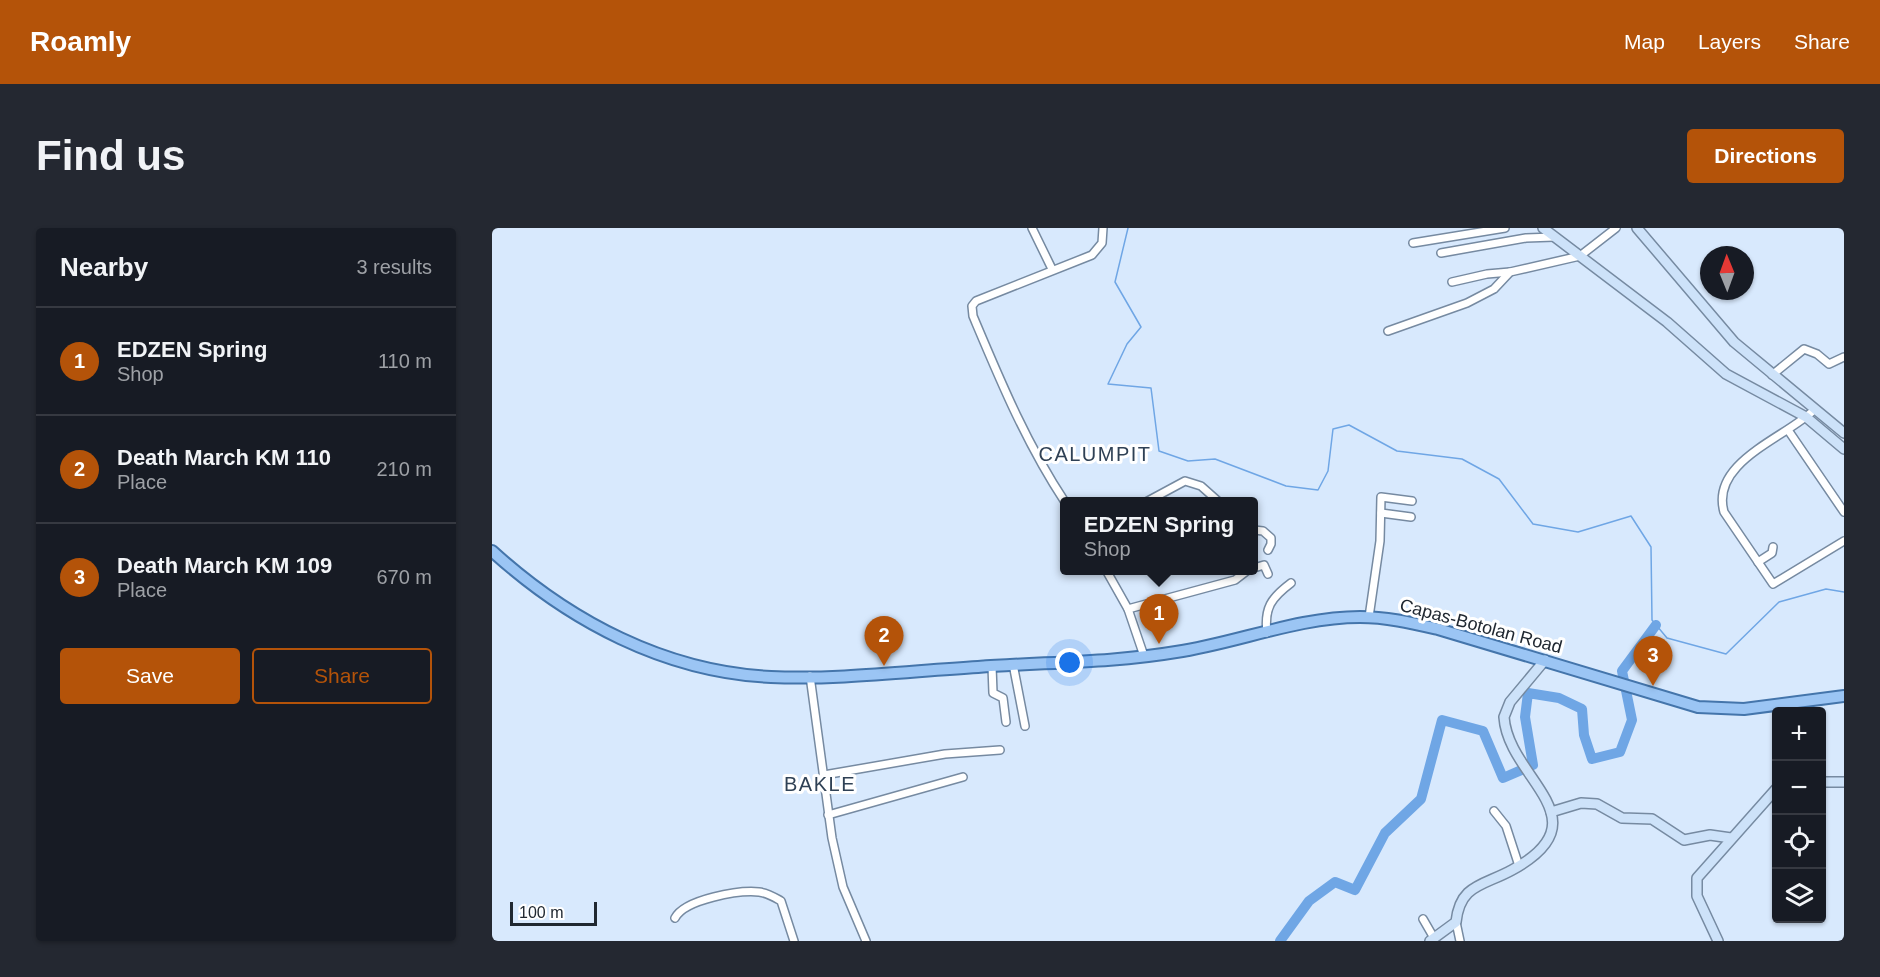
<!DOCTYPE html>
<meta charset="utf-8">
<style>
body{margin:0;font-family:Arial,sans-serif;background:#242831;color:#f1f3f6}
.controls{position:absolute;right:18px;bottom:18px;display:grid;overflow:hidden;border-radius:6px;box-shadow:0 2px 4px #0004}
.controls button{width:54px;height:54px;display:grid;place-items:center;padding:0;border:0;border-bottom:2px solid #363941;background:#171b24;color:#f1f3f6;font:30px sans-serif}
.compass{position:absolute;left:1208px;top:18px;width:54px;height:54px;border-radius:50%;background:#171b24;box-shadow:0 2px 4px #0004;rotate:359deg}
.scale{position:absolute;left:18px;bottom:15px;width:87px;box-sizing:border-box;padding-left:6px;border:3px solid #202831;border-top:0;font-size:16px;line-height:21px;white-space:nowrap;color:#202831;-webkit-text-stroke:4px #fff;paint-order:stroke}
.you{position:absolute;left:578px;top:435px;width:21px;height:21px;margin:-15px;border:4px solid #fff;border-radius:50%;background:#1a73e8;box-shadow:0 0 0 9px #1a73e833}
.badge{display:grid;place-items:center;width:39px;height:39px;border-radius:50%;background:#b45309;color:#fff;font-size:20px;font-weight:700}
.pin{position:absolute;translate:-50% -50px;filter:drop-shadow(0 2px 3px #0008)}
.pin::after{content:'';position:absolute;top:32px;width:21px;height:18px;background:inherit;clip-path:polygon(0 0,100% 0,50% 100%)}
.popup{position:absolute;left:568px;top:269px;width:198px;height:78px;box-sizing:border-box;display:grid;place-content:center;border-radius:6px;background:#171b24;filter:drop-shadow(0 2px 4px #0005);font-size:20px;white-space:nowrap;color:#9ea1a6}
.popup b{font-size:22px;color:#f1f3f6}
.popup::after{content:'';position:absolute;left:50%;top:100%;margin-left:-12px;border:12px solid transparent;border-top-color:#171b24}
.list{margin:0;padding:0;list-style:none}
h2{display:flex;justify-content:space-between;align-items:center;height:78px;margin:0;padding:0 24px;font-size:26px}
h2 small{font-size:20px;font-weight:400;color:#9ea1a6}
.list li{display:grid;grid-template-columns:39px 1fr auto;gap:18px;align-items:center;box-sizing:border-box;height:108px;padding:0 24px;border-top:2px solid #363941}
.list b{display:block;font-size:22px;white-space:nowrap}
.list p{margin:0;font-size:20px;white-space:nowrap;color:#9ea1a6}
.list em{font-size:20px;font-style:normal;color:#9ea1a6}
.actions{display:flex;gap:12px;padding:18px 24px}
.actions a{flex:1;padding:14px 0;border:2px solid #b45309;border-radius:6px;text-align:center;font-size:21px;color:#b45309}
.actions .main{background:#b45309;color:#fff}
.icon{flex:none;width:33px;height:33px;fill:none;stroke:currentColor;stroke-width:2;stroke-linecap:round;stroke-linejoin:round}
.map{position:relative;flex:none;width:1352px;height:713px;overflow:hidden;border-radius:6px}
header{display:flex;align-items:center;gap:36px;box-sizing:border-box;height:84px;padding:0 30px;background:#b45309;color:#fff}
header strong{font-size:28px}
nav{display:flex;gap:33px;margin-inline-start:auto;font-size:21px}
.intro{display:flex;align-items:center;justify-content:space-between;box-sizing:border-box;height:144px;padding:0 36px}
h1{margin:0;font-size:42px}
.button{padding:15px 27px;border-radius:6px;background:#b45309;color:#fff;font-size:21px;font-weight:700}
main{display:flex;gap:36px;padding:0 36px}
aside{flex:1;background:#171b24;border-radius:6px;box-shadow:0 2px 4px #0004}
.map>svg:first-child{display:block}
</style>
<header>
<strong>Roamly</strong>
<nav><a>Map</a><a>Layers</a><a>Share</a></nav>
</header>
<div class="intro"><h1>Find us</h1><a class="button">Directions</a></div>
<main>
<aside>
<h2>Nearby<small>3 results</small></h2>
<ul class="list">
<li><span class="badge">1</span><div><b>EDZEN Spring</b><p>Shop</p></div><em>110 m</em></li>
<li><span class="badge">2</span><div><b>Death March KM 110</b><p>Place</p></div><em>210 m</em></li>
<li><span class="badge">3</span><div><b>Death March KM 109</b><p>Place</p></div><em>670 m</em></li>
</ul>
<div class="actions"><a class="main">Save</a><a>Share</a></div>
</aside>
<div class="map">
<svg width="1352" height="713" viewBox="0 0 1352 713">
<rect width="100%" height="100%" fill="#d8e9fd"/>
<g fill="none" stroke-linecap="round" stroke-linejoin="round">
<polyline stroke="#6fa6e5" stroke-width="1.5" points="636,0 623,54 649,99 635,116 616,156 659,160 667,223 696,233 723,231 794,258 826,262 836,243 841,201 857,197 905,223 970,231 1007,251 1041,296 1086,304 1139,288 1159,319 1160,392 1175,410 1234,426 1287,374 1334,361 1352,364"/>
<polyline stroke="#6fa6e5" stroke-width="10" points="788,713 817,673 843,654 863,662 893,605 929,571 950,492 991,503 1011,550 1041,537 1033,489 1036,465 1067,470 1090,481 1092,507 1100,531 1128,524 1140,492 1130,443 1164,397"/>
<g stroke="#768aa1" stroke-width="10">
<g id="street">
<polyline points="540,0 560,41"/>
<polyline points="921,15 1013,0"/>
<polyline points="949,25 1034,10 1062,9"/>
<polyline points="960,54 995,46 1018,44"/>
<polyline points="896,103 975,75 1002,61 1018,44 1088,28 1124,0"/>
<polyline points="1280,147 1312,121 1325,126 1337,136 1352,129"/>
<path d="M1322,182C1293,210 1218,234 1232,284L1281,356L1352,313"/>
<polyline points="1296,202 1352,284"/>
<path d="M573,274C534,215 508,152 481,88L480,78L484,73L600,27L610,15L611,0"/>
<polyline points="654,274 693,253 709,258 727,274"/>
<polyline points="889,285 919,289"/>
<polyline points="762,302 771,303 779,310 779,316 776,322"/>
<polyline points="1266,334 1280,325 1281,319"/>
<polyline points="762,340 772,337 776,346"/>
<polyline points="614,342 636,381 652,428"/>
<polyline points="636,381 743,352 756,342"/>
<polyline points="877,389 888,313 889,269 920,273"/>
<path d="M775,405C772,380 779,370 799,355"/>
<polyline points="521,436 533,498"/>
<polyline points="500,438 501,465 511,470 514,494"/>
<polyline points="318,448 340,610 351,659 374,713"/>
<polyline points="332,547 453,526 508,522"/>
<polyline points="1002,583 1014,598 1027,638"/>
<polyline points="336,587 471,549"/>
<path d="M183,690C193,671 247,662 267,664C276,665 282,669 289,673L302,713"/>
<polyline points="931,691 942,710"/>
<polyline points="964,694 968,713"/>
</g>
</g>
<g stroke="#768aa1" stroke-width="12">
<g id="secondary">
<polyline points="1051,0 1175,94 1234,146 1314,189 1352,221"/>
<polyline points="1145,0 1242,114 1352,205"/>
<polyline points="1330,554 1352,554"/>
<polyline points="1059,584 1089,575 1105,576 1130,590 1160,591 1192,612 1218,607 1239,610"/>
<path d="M938,713L964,694C968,656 991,658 1020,642C1114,591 1016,551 1012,489L1018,474L1053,432"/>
<polyline points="1226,713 1205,668 1205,650 1284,561"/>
</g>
</g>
<g stroke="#4475ab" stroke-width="14">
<path id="primary" d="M0,323C77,393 173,444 279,449C347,452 418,443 486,439C552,434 619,435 684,424C745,415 806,389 868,389C895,389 920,395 946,401L1206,479L1252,481L1352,468"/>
</g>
<use href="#street" stroke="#fff" stroke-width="7"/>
<use href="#secondary" stroke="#cde2f9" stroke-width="9"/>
<use href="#primary" stroke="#9bc5f4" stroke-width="10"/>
</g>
<g text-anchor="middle" stroke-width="6" stroke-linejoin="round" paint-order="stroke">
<g font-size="18" fill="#202831" stroke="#fff">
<text transform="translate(989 398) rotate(15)" y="6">Capas-Botolan Road</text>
</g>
<g font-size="20" letter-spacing="1.5" fill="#2f4155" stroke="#fff">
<text x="603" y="233">CALUMPIT</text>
<text x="328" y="563">BAKLE</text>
</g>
</g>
</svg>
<div class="controls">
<button>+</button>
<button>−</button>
<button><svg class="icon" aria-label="locate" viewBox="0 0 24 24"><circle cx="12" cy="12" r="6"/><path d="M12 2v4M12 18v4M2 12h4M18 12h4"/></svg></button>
<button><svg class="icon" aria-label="layers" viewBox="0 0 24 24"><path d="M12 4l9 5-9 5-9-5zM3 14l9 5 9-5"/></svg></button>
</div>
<svg class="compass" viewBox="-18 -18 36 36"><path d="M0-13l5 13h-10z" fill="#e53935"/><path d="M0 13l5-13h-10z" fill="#9ea1a6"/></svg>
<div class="scale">100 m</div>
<div class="you"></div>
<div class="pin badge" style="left:667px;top:416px">1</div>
<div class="popup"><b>EDZEN Spring</b>Shop</div>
<div class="pin badge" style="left:392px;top:438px">2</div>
<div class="pin badge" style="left:1161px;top:458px">3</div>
</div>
</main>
